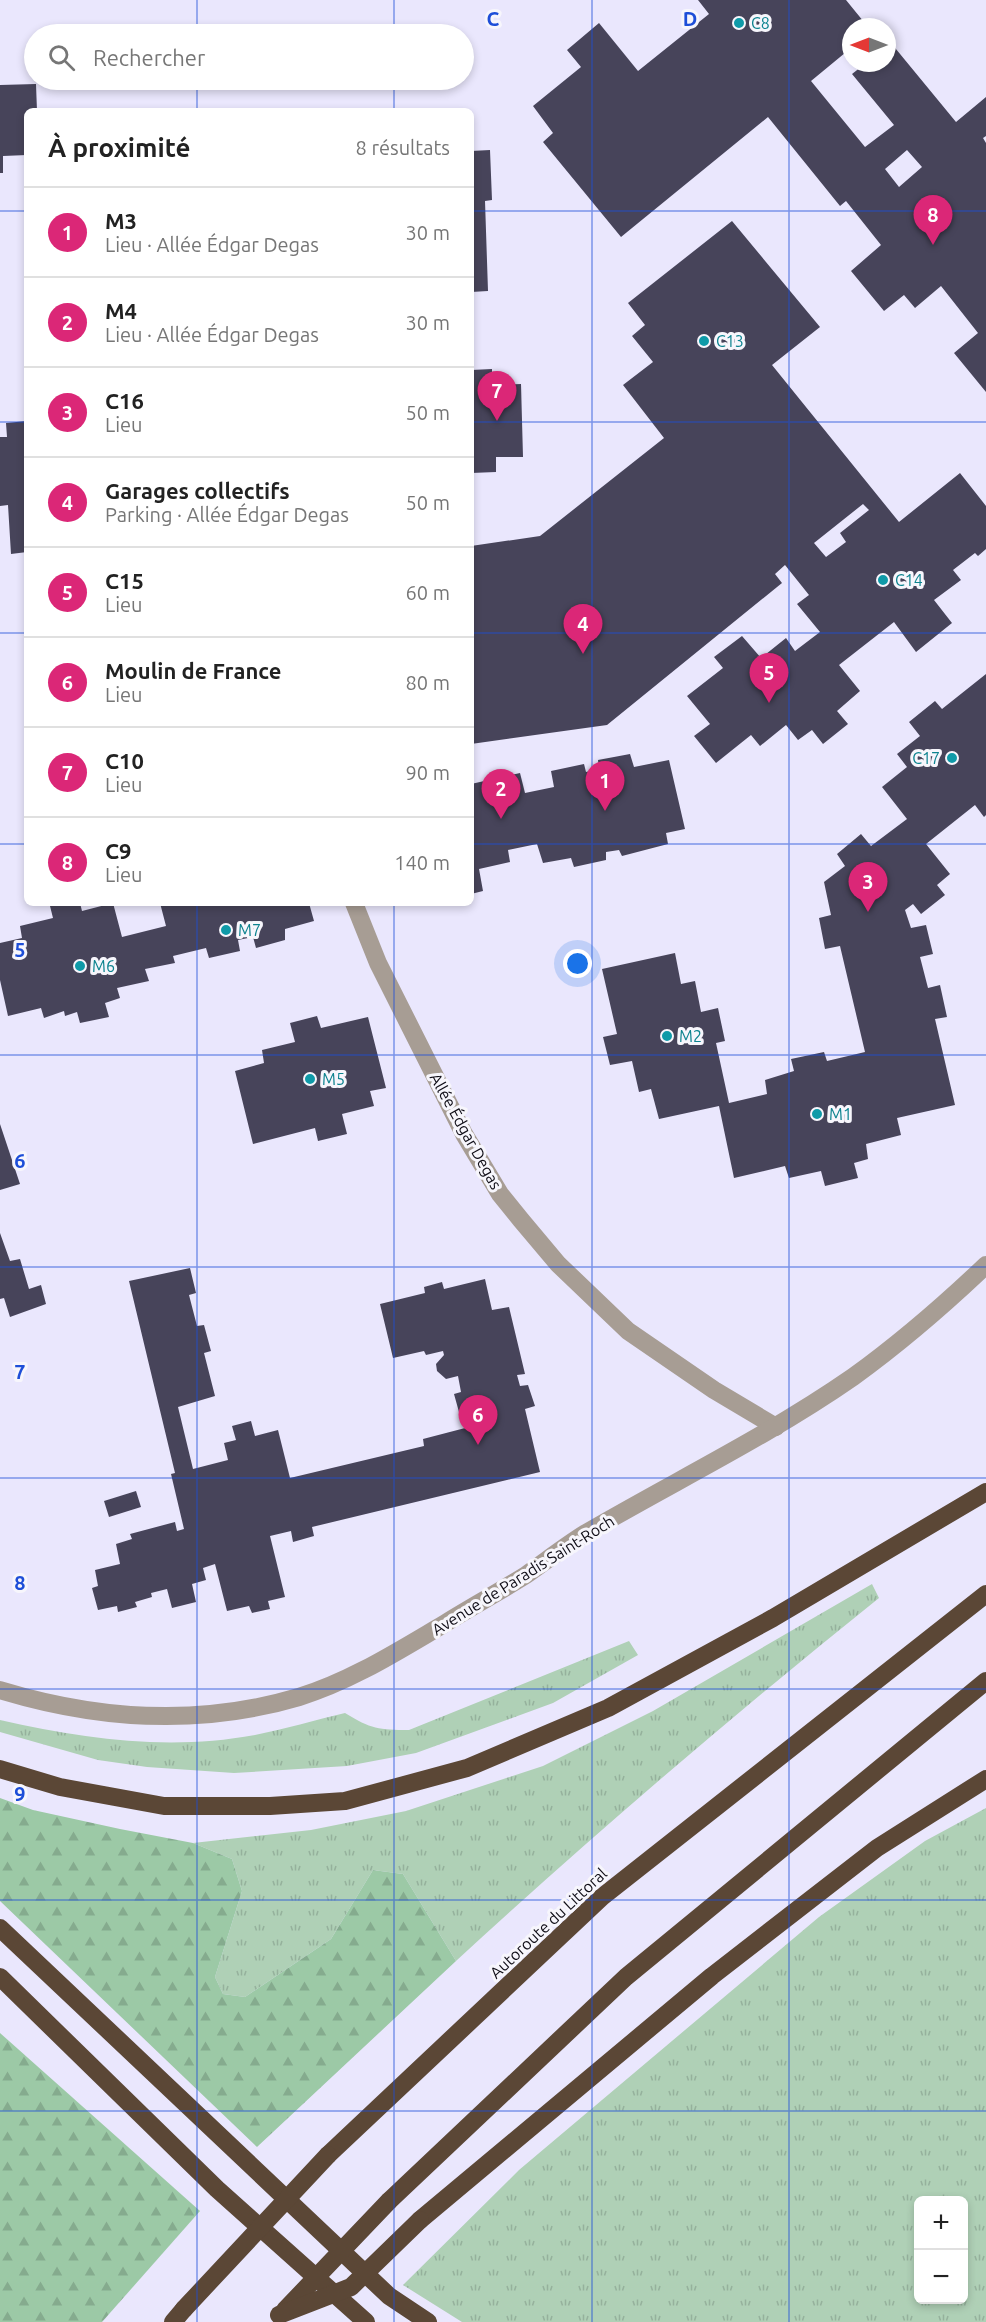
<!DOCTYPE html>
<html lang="fr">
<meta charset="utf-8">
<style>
body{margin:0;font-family:Ubuntu,sans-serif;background:#f6f6f6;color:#222}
.controls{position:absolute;right:18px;bottom:18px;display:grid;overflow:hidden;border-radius:9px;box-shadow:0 3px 9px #0003}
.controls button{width:54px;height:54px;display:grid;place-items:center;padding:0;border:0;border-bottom:2px solid #e0e0e0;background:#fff;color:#222;font:30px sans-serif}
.compass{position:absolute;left:842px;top:18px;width:54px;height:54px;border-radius:50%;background:#fff;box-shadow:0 3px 9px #0003;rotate:270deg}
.you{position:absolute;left:578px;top:964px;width:21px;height:21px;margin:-15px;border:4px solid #fff;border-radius:50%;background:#1a73e8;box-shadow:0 0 0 9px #1a73e833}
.badge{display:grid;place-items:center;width:39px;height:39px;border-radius:50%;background:#db2777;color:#fff;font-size:20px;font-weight:700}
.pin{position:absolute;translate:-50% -50px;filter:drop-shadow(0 2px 3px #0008)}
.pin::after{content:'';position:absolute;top:32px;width:21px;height:18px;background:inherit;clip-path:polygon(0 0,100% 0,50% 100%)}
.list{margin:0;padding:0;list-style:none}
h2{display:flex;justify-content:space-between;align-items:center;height:78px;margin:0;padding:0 24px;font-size:26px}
h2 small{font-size:20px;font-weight:400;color:#767676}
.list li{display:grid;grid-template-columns:39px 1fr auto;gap:18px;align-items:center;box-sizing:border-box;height:90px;padding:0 24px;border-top:2px solid #e0e0e0}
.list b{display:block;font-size:22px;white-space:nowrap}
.list p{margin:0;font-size:20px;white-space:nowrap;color:#767676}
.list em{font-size:20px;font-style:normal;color:#767676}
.icon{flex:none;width:33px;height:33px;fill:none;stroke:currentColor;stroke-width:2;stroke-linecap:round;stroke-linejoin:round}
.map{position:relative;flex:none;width:986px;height:2322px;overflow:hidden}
.search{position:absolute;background:#fff;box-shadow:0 3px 9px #0003;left:24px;top:24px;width:450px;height:66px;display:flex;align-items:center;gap:15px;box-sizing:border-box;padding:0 21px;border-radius:33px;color:#767676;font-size:22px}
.panel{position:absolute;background:#fff;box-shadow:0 3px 9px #0003;left:24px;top:108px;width:450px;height:798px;border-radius:9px}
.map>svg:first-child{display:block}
</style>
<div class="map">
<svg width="986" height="2322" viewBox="0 0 986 2322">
<defs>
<pattern id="grass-tufts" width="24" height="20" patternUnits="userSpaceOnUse" patternTransform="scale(1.5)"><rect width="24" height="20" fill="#afd0b6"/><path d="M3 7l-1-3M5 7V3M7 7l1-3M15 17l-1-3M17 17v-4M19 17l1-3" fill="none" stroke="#95b19c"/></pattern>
<pattern id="forest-firs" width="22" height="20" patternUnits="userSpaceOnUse" patternTransform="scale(1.5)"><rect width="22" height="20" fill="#9cc9a6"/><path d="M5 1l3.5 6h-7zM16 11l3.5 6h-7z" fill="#85ab8e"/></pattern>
</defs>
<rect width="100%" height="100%" fill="#eae7fd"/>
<g fill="url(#grass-tufts)" fill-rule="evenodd">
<path d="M872,1584L879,1598C734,1714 593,1835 456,1961L403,1874L373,1870L331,1939L245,1997L223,1994L215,1977L242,1891L232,1859L193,1843L311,1830L406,1811L543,1766L653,1711Z"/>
<path d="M629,1641L638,1655L553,1703L416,1753L347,1766L234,1773L147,1767L98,1760L0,1732V1720C85,1739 168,1751 255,1735C285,1729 315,1720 345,1713C371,1729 379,1730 409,1730Z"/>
<path d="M986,1808V2322H462L403,2285L519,2170L819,1917L925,1841ZM918,2200H964V2300H918Z"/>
</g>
<g fill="url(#forest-firs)">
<polygon points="0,1798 33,1810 120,1829 193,1843 232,1859 242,1891 215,1977 223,1994 245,1997 331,1939 373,1870 403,1874 456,1961 257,2147 0,1901"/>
<polygon points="0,2033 200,2211 102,2322 0,2322"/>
</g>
<g fill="#47445a" fill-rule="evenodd">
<path d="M698,0H846L868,27H851V48L811,81L865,147L894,125L852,74L866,63H887V46L891,43L956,122L986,97V136L983,138L986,143V392L954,353L978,333L941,286L915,308L904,295L884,311L851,271L881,245L846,201L840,206L768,117L621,237L543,142L553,133L533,106L581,67L567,50L599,23L638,71L709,14ZM907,150L922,167L899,187L885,169Z"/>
<polygon points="36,84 37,111 27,111 27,155 3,156 3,173 0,173 0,85"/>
<polygon points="490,150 492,200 485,201 488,291 471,292 471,151"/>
<path d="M732,221L820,327L772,365L899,522L960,473L986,506V549L978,556L975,553L953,570L961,580L934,600L952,623L916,652L894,622L839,665L860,691L837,711L848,724L823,744L812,730L798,740L786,725L760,746L751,735L716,763L694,736L710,724L687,696L723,668L714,657L742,636L761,658L786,638L795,651L820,632L797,604L809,595L785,565L775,574L782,583L607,725L471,744V546L540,536L664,438L623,385L653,362L632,336L645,325L628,303ZM863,504L869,510L840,533L846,542L826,557L814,543Z"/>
<polygon points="492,369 492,385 521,384 523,457 496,457 496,472 471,473 471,370"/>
<polygon points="27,421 27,552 11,554 8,505 0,506 0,437 7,437 6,423"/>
<polygon points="986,674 986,815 984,817 975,805 926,844 950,874 937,885 945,895 921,914 913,904 905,910 911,928 926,925 933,954 920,957 928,988 940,985 947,1017 935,1019 955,1105 897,1118 901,1135 866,1144 868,1159 854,1163 858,1178 825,1186 821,1171 789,1178 785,1166 734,1178 719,1106 659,1119 651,1089 639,1092 632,1061 610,1065 603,1037 617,1034 602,969 675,953 681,984 695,981 701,1012 718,1008 725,1041 716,1043 729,1103 767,1094 765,1080 794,1071 791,1059 824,1052 827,1061 865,1052 840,946 825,949 819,918 831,915 824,882 845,866 837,854 861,834 871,846 907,819 882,787 907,767 897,754 920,736 909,722 935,701 942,709"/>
<polygon points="630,754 634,767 669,760 685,829 666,833 668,844 622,856 619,850 606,852 606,860 574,867 571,858 543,863 537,844 508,850 510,862 479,869 483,891 471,894 471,784 520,773 525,793 554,787 551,771 584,764 586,772 599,769 598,760"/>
<polygon points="61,903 80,903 82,911 113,903 122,937 166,926 160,903 309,903 314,921 285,929 285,940 256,948 253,937 238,940 240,951 209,958 206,948 173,956 175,963 145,969 149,981 117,988 120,998 105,1003 109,1017 80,1023 77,1012 65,1016 64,1011 44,1018 41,1008 8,1016 0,980 0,943 22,938 20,926 53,918 50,906"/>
<polygon points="317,1016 321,1028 368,1017 386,1088 370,1091 374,1106 342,1114 347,1134 318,1141 315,1128 253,1144 235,1071 264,1063 262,1050 295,1042 290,1023"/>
<polygon points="0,1124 20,1184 0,1190"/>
<polygon points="0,1233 10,1261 20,1259 29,1289 41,1285 46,1304 10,1317 4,1298 0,1299"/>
<polygon points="190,1268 196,1293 189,1295 197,1326 204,1325 211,1351 204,1353 215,1396 178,1407 193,1469 228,1460 224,1443 236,1440 232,1426 251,1421 255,1436 278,1430 290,1478 424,1446 423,1439 469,1427 465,1411 459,1412 454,1394 461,1392 458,1376 446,1379 437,1371 436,1364 444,1355 443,1351 426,1355 424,1351 393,1358 380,1304 425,1293 424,1287 442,1282 444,1289 485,1279 492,1310 509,1307 525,1374 517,1375 520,1386 528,1385 535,1406 525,1409 540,1472 312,1527 314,1536 293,1542 291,1531 270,1536 285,1597 268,1601 270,1609 252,1613 249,1606 227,1611 215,1564 203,1568 206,1580 192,1584 196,1602 172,1608 167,1589 151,1593 152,1597 135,1602 137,1607 118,1612 117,1606 98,1610 92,1588 98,1586 95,1570 120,1564 116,1544 132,1539 130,1534 175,1522 177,1531 184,1529 171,1474 175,1473 129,1281"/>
<polygon points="136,1491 141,1507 109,1517 104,1501"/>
</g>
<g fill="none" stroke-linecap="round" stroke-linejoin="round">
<g stroke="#a79d94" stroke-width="18">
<polyline points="354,903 378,963 464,1134 500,1194 521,1220 558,1264 628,1331 714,1390 776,1427"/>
<path d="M0,1690C99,1720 198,1727 299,1697C351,1681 398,1651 444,1624C471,1607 499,1592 526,1575C546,1561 565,1546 586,1533C675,1481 768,1436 853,1377C900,1343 944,1305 986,1265"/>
</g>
<g stroke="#5b4736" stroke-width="18">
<polyline points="0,1769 60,1787 164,1806 270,1806 345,1801 467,1768 608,1708 773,1618 986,1492"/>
<polyline points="0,1928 389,2296 428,2322"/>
<polyline points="0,1977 217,2189 366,2322"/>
<polyline points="328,2155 602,1897 986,1594"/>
<polyline points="389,2201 626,1977 986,1681"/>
<polyline points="420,2220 712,1976 877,1848 986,1779"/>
<polyline points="173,2322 184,2309"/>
</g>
<g stroke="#5b4736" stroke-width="18">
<polyline points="184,2309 328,2155"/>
<polyline points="285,2310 389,2201"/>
<polyline points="279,2315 351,2287 420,2220"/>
</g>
</g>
<path fill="none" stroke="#1d4ed8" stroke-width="1.5" stroke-opacity="0.55" d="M197,0V34M394,0V34M592,0V2322M789,0V2322M197,80V111M394,80V111M0,211H27M471,211H986M0,422H27M471,422H986M0,633H27M471,633H986M0,844H27M471,844H986M197,903V2322M394,903V2322M0,1055H986M0,1267H986M0,1478H986M0,1689H986M0,1900H986M0,2111H986"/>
<g fill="#0f9aa8" stroke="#f7f6fc" stroke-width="2">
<circle cx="739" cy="23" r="6"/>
<circle cx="704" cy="341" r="6"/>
<circle cx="883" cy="580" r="6"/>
<circle cx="952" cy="758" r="6"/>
<circle cx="226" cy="930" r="6"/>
<circle cx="80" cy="966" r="6"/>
<circle cx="667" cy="1036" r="6"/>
<circle cx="310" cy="1079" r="6"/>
<circle cx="817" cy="1114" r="6"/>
</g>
<g text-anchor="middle" stroke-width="6" stroke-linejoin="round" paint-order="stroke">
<g font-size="16" fill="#0d838f" stroke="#f7f6fc" text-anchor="start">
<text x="751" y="29">C8</text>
<text x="716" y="347">C13</text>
<text x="895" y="586">C14</text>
<text x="940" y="764" text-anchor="end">C17</text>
<text x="238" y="936">M7</text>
<text x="92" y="972">M6</text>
<text x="679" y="1042">M2</text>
<text x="322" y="1085">M5</text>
<text x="829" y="1120">M1</text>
</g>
<g font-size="16" fill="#0f0d16" stroke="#f7f6fc">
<text transform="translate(466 1131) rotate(61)" y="6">Allée Édgar Degas</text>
<text transform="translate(523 1575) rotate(-32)" y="6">Avenue de Paradis Saint-Roch</text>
<text transform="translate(548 1923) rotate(-43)" y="6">Autoroute du Littoral</text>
</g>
</g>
<g font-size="20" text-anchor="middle" font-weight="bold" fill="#1d4ed8" stroke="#f7f6fc" stroke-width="6" stroke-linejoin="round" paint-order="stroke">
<text x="493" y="26">C</text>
<text x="690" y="26">D</text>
<text x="20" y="957">5</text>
<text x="20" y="1168">6</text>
<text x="20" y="1379">7</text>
<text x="20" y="1590">8</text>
<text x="20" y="1801">9</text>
</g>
</svg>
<div class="controls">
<button>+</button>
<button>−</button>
</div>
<svg class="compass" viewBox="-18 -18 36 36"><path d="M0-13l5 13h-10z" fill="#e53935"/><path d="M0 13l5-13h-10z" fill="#767676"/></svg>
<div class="you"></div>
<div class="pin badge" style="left:605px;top:811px">1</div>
<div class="pin badge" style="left:501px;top:819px">2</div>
<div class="pin badge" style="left:868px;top:912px">3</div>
<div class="pin badge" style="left:583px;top:654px">4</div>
<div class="pin badge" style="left:769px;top:703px">5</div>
<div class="pin badge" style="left:478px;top:1445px">6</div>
<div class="pin badge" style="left:497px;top:421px">7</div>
<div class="pin badge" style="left:933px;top:245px">8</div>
<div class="search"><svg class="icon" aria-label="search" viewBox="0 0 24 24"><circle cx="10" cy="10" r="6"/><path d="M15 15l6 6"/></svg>Rechercher</div>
<section class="panel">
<h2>À proximité<small>8 résultats</small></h2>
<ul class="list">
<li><span class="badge">1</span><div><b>M3</b><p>Lieu · Allée Édgar Degas</p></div><em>30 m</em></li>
<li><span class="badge">2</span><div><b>M4</b><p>Lieu · Allée Édgar Degas</p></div><em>30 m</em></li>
<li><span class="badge">3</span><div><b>C16</b><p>Lieu</p></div><em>50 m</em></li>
<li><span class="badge">4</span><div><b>Garages collectifs</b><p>Parking · Allée Édgar Degas</p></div><em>50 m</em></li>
<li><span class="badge">5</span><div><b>C15</b><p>Lieu</p></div><em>60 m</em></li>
<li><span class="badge">6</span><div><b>Moulin de France</b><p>Lieu</p></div><em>80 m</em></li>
<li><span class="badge">7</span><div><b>C10</b><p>Lieu</p></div><em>90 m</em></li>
<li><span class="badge">8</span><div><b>C9</b><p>Lieu</p></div><em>140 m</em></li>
</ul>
</section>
</div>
